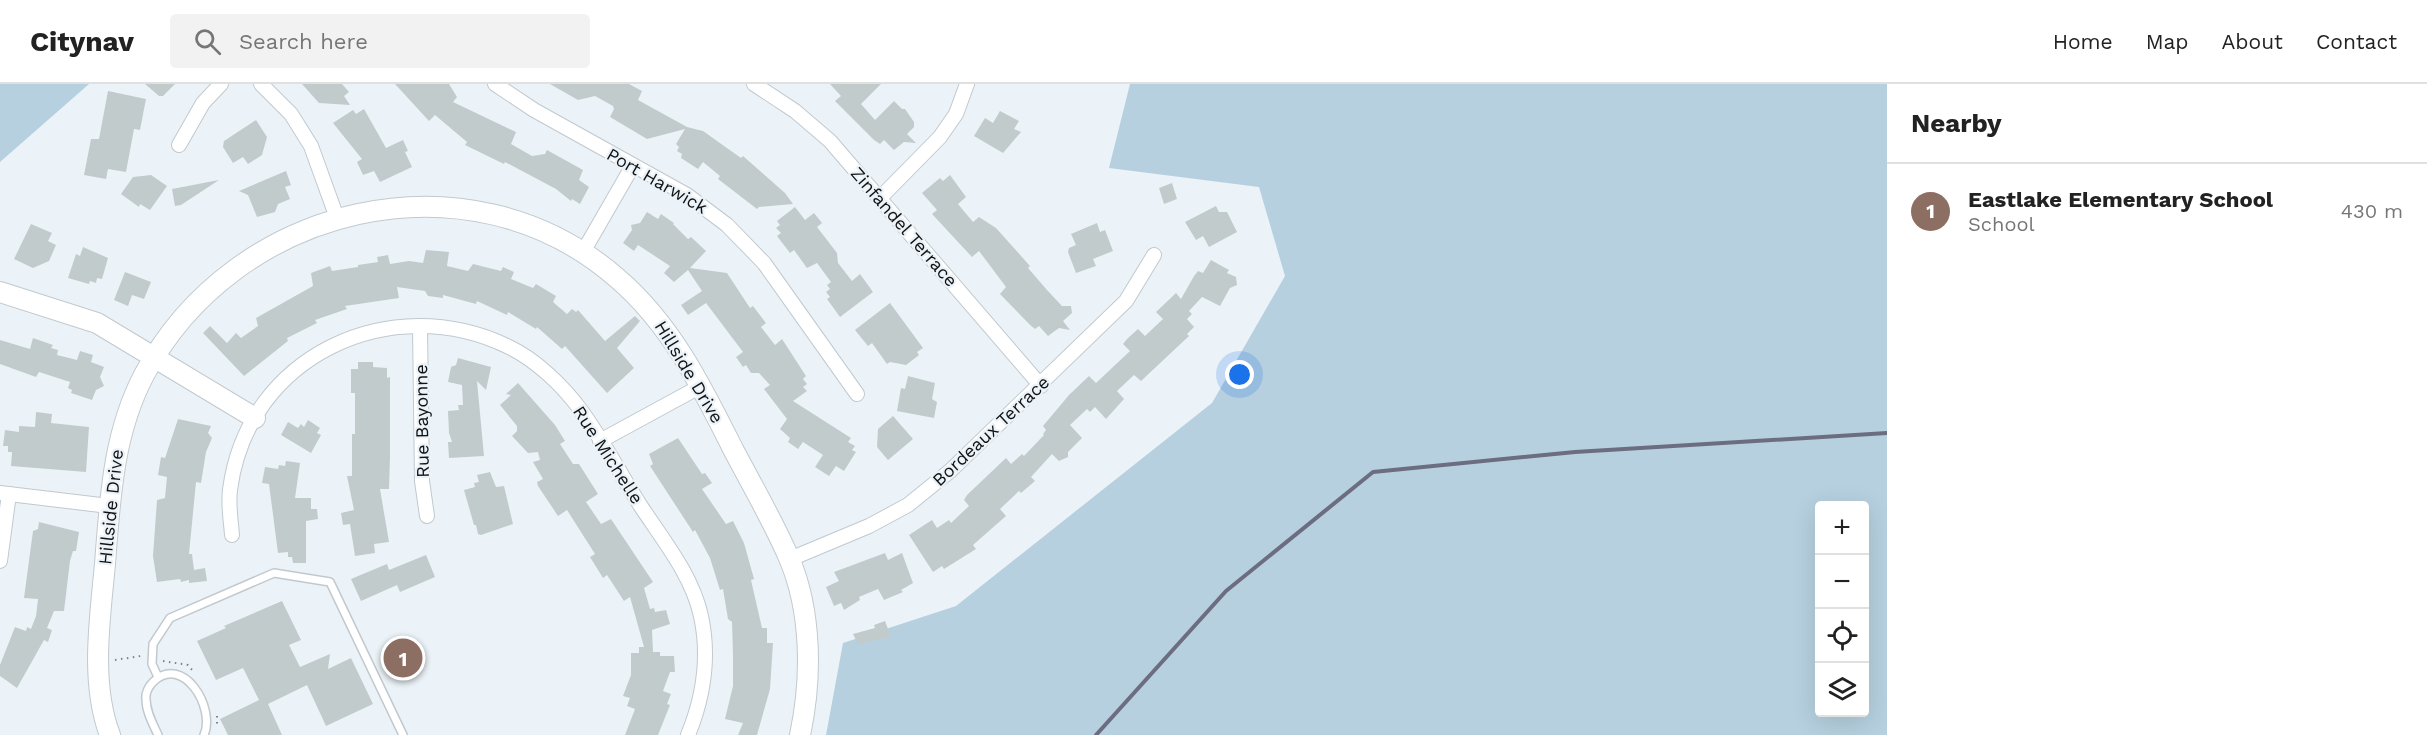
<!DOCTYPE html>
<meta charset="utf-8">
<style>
body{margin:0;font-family:"Work Sans",sans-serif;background:#f2f2f2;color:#222}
.controls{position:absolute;right:18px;bottom:18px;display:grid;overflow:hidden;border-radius:6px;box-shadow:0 6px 24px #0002}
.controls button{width:54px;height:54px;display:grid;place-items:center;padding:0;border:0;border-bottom:2px solid #e0e0e0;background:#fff;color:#222;font:30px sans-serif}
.you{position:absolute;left:1240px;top:291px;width:21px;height:21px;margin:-15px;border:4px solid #fff;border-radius:50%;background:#1a73e8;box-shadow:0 0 0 9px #1a73e833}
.badge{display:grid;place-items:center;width:39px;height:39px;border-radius:50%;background:#d93025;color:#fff;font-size:20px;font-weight:700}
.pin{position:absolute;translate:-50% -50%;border:3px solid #fff;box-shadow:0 2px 6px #0006}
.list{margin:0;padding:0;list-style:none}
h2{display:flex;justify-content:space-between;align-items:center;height:78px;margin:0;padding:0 24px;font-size:26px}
h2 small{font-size:20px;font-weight:400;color:#767676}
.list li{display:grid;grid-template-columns:39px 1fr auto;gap:18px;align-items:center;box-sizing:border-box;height:96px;padding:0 24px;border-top:2px solid #e0e0e0}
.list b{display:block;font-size:22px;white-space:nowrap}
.list p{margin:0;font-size:20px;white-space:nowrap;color:#767676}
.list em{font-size:20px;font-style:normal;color:#767676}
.icon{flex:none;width:33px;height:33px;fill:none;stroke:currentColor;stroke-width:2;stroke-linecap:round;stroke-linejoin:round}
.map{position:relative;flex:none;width:1887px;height:651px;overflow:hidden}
header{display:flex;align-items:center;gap:36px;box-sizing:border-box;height:84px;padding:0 30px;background:#fff;border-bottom:2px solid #e0e0e0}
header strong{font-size:28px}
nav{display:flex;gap:33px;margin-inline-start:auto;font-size:21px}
.search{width:420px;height:54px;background:#f2f2f2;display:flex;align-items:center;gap:15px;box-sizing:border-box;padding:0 21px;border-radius:6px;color:#767676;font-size:22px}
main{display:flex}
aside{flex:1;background:#fff}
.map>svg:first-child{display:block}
</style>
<header>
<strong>Citynav</strong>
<div class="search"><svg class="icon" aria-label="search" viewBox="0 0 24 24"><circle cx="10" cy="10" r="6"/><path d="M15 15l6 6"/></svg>Search here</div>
<nav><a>Home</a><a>Map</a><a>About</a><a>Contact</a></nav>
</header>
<main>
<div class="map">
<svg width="1887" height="651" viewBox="0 0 1887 651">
<rect width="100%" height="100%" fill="#ebf3f8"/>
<g fill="#b6d0df" fill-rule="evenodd">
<polygon points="0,0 89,0 0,78"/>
<path d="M1130,0H1887V651H826L843,559L956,522L1212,319L1285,192L1259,103L1109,84ZM1820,422H1864V628H1820Z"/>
</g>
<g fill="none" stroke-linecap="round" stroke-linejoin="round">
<polyline stroke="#6c6d81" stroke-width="4" points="1096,651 1226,507 1373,388 1575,368 1887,349"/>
</g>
<g fill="#c1cbcc">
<polygon points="145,0 175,0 163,12 159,12"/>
<polygon points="302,0 342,0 349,8 344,12 350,21 319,19"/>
<polygon points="395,0 449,0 457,13 453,18 516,48 511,60 532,72 545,70 547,66 583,86 579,96 589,103 580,120 572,115 571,117 556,105 505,78 504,80 465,61 467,58 435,31 429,37"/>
<polygon points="550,0 629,0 642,7 638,16 687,43 703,47 741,74 743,72 785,109 793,120 759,123 757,125 718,95 720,92 703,78 698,85 681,74 682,70 677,67 679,63 676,60 685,45 647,55 610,33 614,25 613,22 595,12 578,16"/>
<polygon points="830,0 881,0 861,20 875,36 894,17 902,25 905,25 914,38 914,43 907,50 916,59 904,58 894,66 884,56 880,60 874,56 835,17 841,12"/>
<polygon points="108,7 146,15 140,46 134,45 126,88 108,85 106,95 84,91 91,55 99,55"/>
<polygon points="364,25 386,64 403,56 408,67 405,68 412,83 380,98 374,87 363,91 357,78 362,75 333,39 353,26 356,30"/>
<polygon points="1000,27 1019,37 1014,45 1021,48 1003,69 974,52 985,34 993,39"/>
<polygon points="256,36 267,53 262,71 248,80 243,73 233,79 223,63 224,57"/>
<polygon points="286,87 291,101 285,103 290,115 278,120 275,128 257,133 248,111 239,107"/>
<polygon points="151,91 167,102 150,126 140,120 139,123 121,110 133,93"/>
<polygon points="950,91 966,113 958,120 973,138 979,133 996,144 1030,182 1028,184 1047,206 1062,222 1071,222 1072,229 1063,237 1070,246 1059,244 1048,252 1039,242 1035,245 1030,241 1000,210 1006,203 979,167 972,173 932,130 937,126 922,109 940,94 943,97"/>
<polygon points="219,96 181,121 175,122 172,105"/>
<polygon points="1172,99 1177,115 1164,120 1159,104"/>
<polygon points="1216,122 1219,128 1227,128 1237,148 1209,163 1203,152 1196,156 1185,138"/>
<polygon points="795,123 805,136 814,129 822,139 817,143 837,169 838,179 852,197 860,190 873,208 840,233 827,215 830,213 826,208 830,205 827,201 831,198 817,179 807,184 794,166 790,169 777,152 781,149 776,144 780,141 777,137"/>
<polygon points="647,128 658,135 661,130 674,139 673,140 688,155 691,153 706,167 690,184 727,189 750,224 753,222 766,239 761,243 775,261 782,255 806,292 803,295 807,300 803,303 807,307 793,317 851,354 848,358 855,362 852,366 856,368 844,387 836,382 829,392 815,383 823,371 803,358 798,365 788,358 790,354 780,345 787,335 764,305 770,301 759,289 751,289 746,281 743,283 736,273 743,268 706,219 688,231 681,221 702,207 688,186 674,198 664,189 670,182 638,161 634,167 623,159 632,146 631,141 640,139"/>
<polygon points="1097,139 1100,148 1105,146 1113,167 1093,175 1096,182 1076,189 1068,168 1069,164 1076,161 1071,150"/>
<polygon points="31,140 52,149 48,157 56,161 49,177 33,184 14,175"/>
<polygon points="83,163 108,174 102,195 97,194 96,199 90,197 89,200 68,194 76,170 80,172"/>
<polygon points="426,166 449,168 447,182 468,187 473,180 501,187 503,183 514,188 511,195 533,204 536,200 556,212 553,218 567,230 572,225 576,228 578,226 605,257 635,232 640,237 617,264 634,284 607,309 565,262 562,265 537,243 536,245 508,228 507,231 477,217 476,220 443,211 443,214 428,212 425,207 397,203 399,214 345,222 347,225 315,236 317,239 287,254 288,257 244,292 203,249 210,242 227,259 236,249 241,254 258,242 256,234 313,202 311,189 330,182 332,187 358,183 358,181 378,178 377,173 388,171 390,180 409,177 423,179"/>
<polygon points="1211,176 1229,186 1227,189 1236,193 1237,201 1230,204 1220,222 1202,213 1189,227 1192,230 1187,235 1194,243 1187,250 1189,252 1141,297 1134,291 1117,307 1124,315 1106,335 1095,323 1090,328 1087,325 1070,341 1082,354 1068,368 1068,373 1059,377 1052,370 1031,393 1035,397 1021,409 1019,407 1000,425 1006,432 973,461 976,465 944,485 942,482 933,488 909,451 932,436 937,444 949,436 951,439 969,422 964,416 967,411 1006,374 1011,380 1022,370 1024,372 1044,351 1043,350 1046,346 1043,342 1069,311 1089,292 1096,299 1130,267 1123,260 1127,255 1138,245 1145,252 1163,235 1156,228 1176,209 1181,215 1194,192 1198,187 1203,189"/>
<polygon points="125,188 151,198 144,215 132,211 128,222 114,216"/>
<polygon points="890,219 923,264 917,268 919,271 906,281 890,278 887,280 872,259 868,262 855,246"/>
<polygon points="33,254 53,261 51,264 58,266 57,271 77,276 80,267 93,271 91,278 104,283 100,293 104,302 96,306 92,316 71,309 72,306 68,304 70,298 39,288 36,293 0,280 0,256 30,265"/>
<polygon points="458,274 491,283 486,306 477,297 484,372 449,374 448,358 452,358 449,349 448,327 459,326 458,321 463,321 462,301 448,298 451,283 456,281"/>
<polygon points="358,278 373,278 373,283 387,284 387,294 390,293 390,373 389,405 380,405 389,458 374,460 375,469 355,472 350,440 343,441 341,429 354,426 347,392 352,392 352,350 355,350 355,309 351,309 351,285 358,285"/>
<polygon points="908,292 935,299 932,315 937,318 934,334 897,327 901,304 905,305"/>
<polygon points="518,299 555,341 565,357 560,360 573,380 579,380 598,410 586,418 601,440 611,435 653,498 644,504 650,525 654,524 655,528 666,526 670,540 652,546 653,568 660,568 660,572 674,572 675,588 670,588 663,607 671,610 667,620 670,621 658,651 625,651 635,625 627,622 630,614 623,612 631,591 631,569 639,569 639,563 644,563 630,513 624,517 607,491 603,494 590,473 595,470 567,426 558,432 538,402 537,398 543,395 533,378 540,376 538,368 528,369 512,352 517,347 517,342 500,321 511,311 506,310"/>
<polygon points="36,328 52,330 51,339 89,343 86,388 11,382 12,368 8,368 8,362 3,362 5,346 19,348 19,342 35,343"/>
<polygon points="893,332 913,355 888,376 877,363 878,345"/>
<polygon points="178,335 211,342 208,349 212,354 206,368 201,399 196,398 189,470 192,470 194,486 205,484 207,497 189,499 189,496 181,498 180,495 157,498 153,472 157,416 165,414 167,393 158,391 161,373 165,374"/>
<polygon points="308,336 320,344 317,349 321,351 311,369 281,351 288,338 298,344 301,340 304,343"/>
<polygon points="678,354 702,390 705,389 712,399 702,405 726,440 733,437 744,459 754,495 751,496 762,544 767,544 767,559 773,559 770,605 757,651 738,651 743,639 725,635 733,602 733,571 732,538 728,535 723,505 720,506 710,474 695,446 693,448 650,382 653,380 649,370"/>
<polygon points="286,377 300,379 295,414 311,414 311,425 317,425 318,435 306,437 306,479 293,479 292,473 288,473 288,468 278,469 269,400 262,399 265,383 278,385 279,381 285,382"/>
<polygon points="490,388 496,403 504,402 513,440 481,451 478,450 476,441 474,441 464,406 475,403 474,399 479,398 477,391"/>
<polygon points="39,438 79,448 76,467 73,467 70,477 64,527 54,527 47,544 52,546 48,558 44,556 17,604 0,592 0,581 15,543 26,547 27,543 31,545 36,532 38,515 24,514 33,447 38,445"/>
<polygon points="885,469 888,476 902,469 913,499 901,506 903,508 884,516 878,505 859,513 860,516 844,526 841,519 834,522 826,503 839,497 834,488"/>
<polygon points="426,471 435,493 400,508 397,501 361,517 351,495 387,480 389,486"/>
<polygon points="282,517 301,556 289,561 300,583 330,570 328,585 351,574 373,620 326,642 307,601 268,620 282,651 228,651 220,635 259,616 243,584 216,596 197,557 226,544 224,542"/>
<polygon points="885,537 891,553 858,560 853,550 875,544 874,541"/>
</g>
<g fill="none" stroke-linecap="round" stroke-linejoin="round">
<g stroke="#c1c9ce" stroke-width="10">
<g id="lane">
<polyline points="158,593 152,580 153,560 170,534 274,489 330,498 403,651"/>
<path d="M158,651C153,640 146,628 146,615C145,609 149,602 153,598C183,569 216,624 204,651"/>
</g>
</g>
<g stroke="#c1c9ce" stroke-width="16">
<g id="street">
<polyline points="261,0 291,30 311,62 337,134"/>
<polyline points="495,0 534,26 687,111 727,141 764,179 857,310"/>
<polyline points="754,0 795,27 830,57 1041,302"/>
<polyline points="179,61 203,19 221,0"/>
<polyline points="880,114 940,53 956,30 967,0"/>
<polyline points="583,168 632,83"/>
<polyline points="420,243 422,397 427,432"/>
<polyline points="600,357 701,302"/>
<polyline points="0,409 109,422"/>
<path d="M232,451C231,437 228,421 230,406C247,272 391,205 509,263C536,276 562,301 580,325C602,355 620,389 640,421C663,456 692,491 701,532C710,574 704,612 688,651"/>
<polyline points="790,475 869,442 908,421 950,387 1126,217 1154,171"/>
<polyline points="0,477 9,410"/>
</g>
</g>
<g stroke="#c1c9ce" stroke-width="22">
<g id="secondary">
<polyline points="0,208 97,239 255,334"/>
<path d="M110,651C90,599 100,534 105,480C110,415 113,350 144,291C234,121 468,64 617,194C671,240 702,303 733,365C752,401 773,437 789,474C812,528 812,595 800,651"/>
</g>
</g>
<g stroke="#7e8387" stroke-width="2" stroke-dasharray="1.5 4.5" stroke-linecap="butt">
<polyline points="115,576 141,572"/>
<polyline points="163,577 188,581 193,587"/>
<polyline points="217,632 217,643"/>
</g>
<use href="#lane" stroke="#fff" stroke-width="7"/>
<use href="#street" stroke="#fff" stroke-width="14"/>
<use href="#secondary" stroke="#fff" stroke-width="20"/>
</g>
<g text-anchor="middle" stroke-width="4.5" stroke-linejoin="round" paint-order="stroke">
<g font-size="18" fill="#101214" stroke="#ebf3f8">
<text transform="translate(657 97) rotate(30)" y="6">Port Harwick</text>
<text transform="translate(904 143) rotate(49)" y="6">Zinfandel Terrace</text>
<text transform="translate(689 288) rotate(59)" y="6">Hillside Drive</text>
<text transform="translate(422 337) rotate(-91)" y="6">Rue Bayonne</text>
<text transform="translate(991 347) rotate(-43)" y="6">Bordeaux Terrace</text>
<text transform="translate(608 371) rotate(57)" y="6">Rue Michelle</text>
<text transform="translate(111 423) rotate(-84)" y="6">Hillside Drive</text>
</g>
</g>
</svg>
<div class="controls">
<button>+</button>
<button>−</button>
<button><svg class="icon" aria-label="locate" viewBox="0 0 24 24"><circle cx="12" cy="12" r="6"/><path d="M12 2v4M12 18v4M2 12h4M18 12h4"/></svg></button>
<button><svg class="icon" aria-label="layers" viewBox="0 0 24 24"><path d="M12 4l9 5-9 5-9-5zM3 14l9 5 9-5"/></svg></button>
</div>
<div class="you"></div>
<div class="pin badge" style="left:403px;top:574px;background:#8d6e63">1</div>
</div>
<aside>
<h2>Nearby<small></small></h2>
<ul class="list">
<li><span class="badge" style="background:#8d6e63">1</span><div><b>Eastlake Elementary School</b><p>School</p></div><em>430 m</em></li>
</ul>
</aside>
</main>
